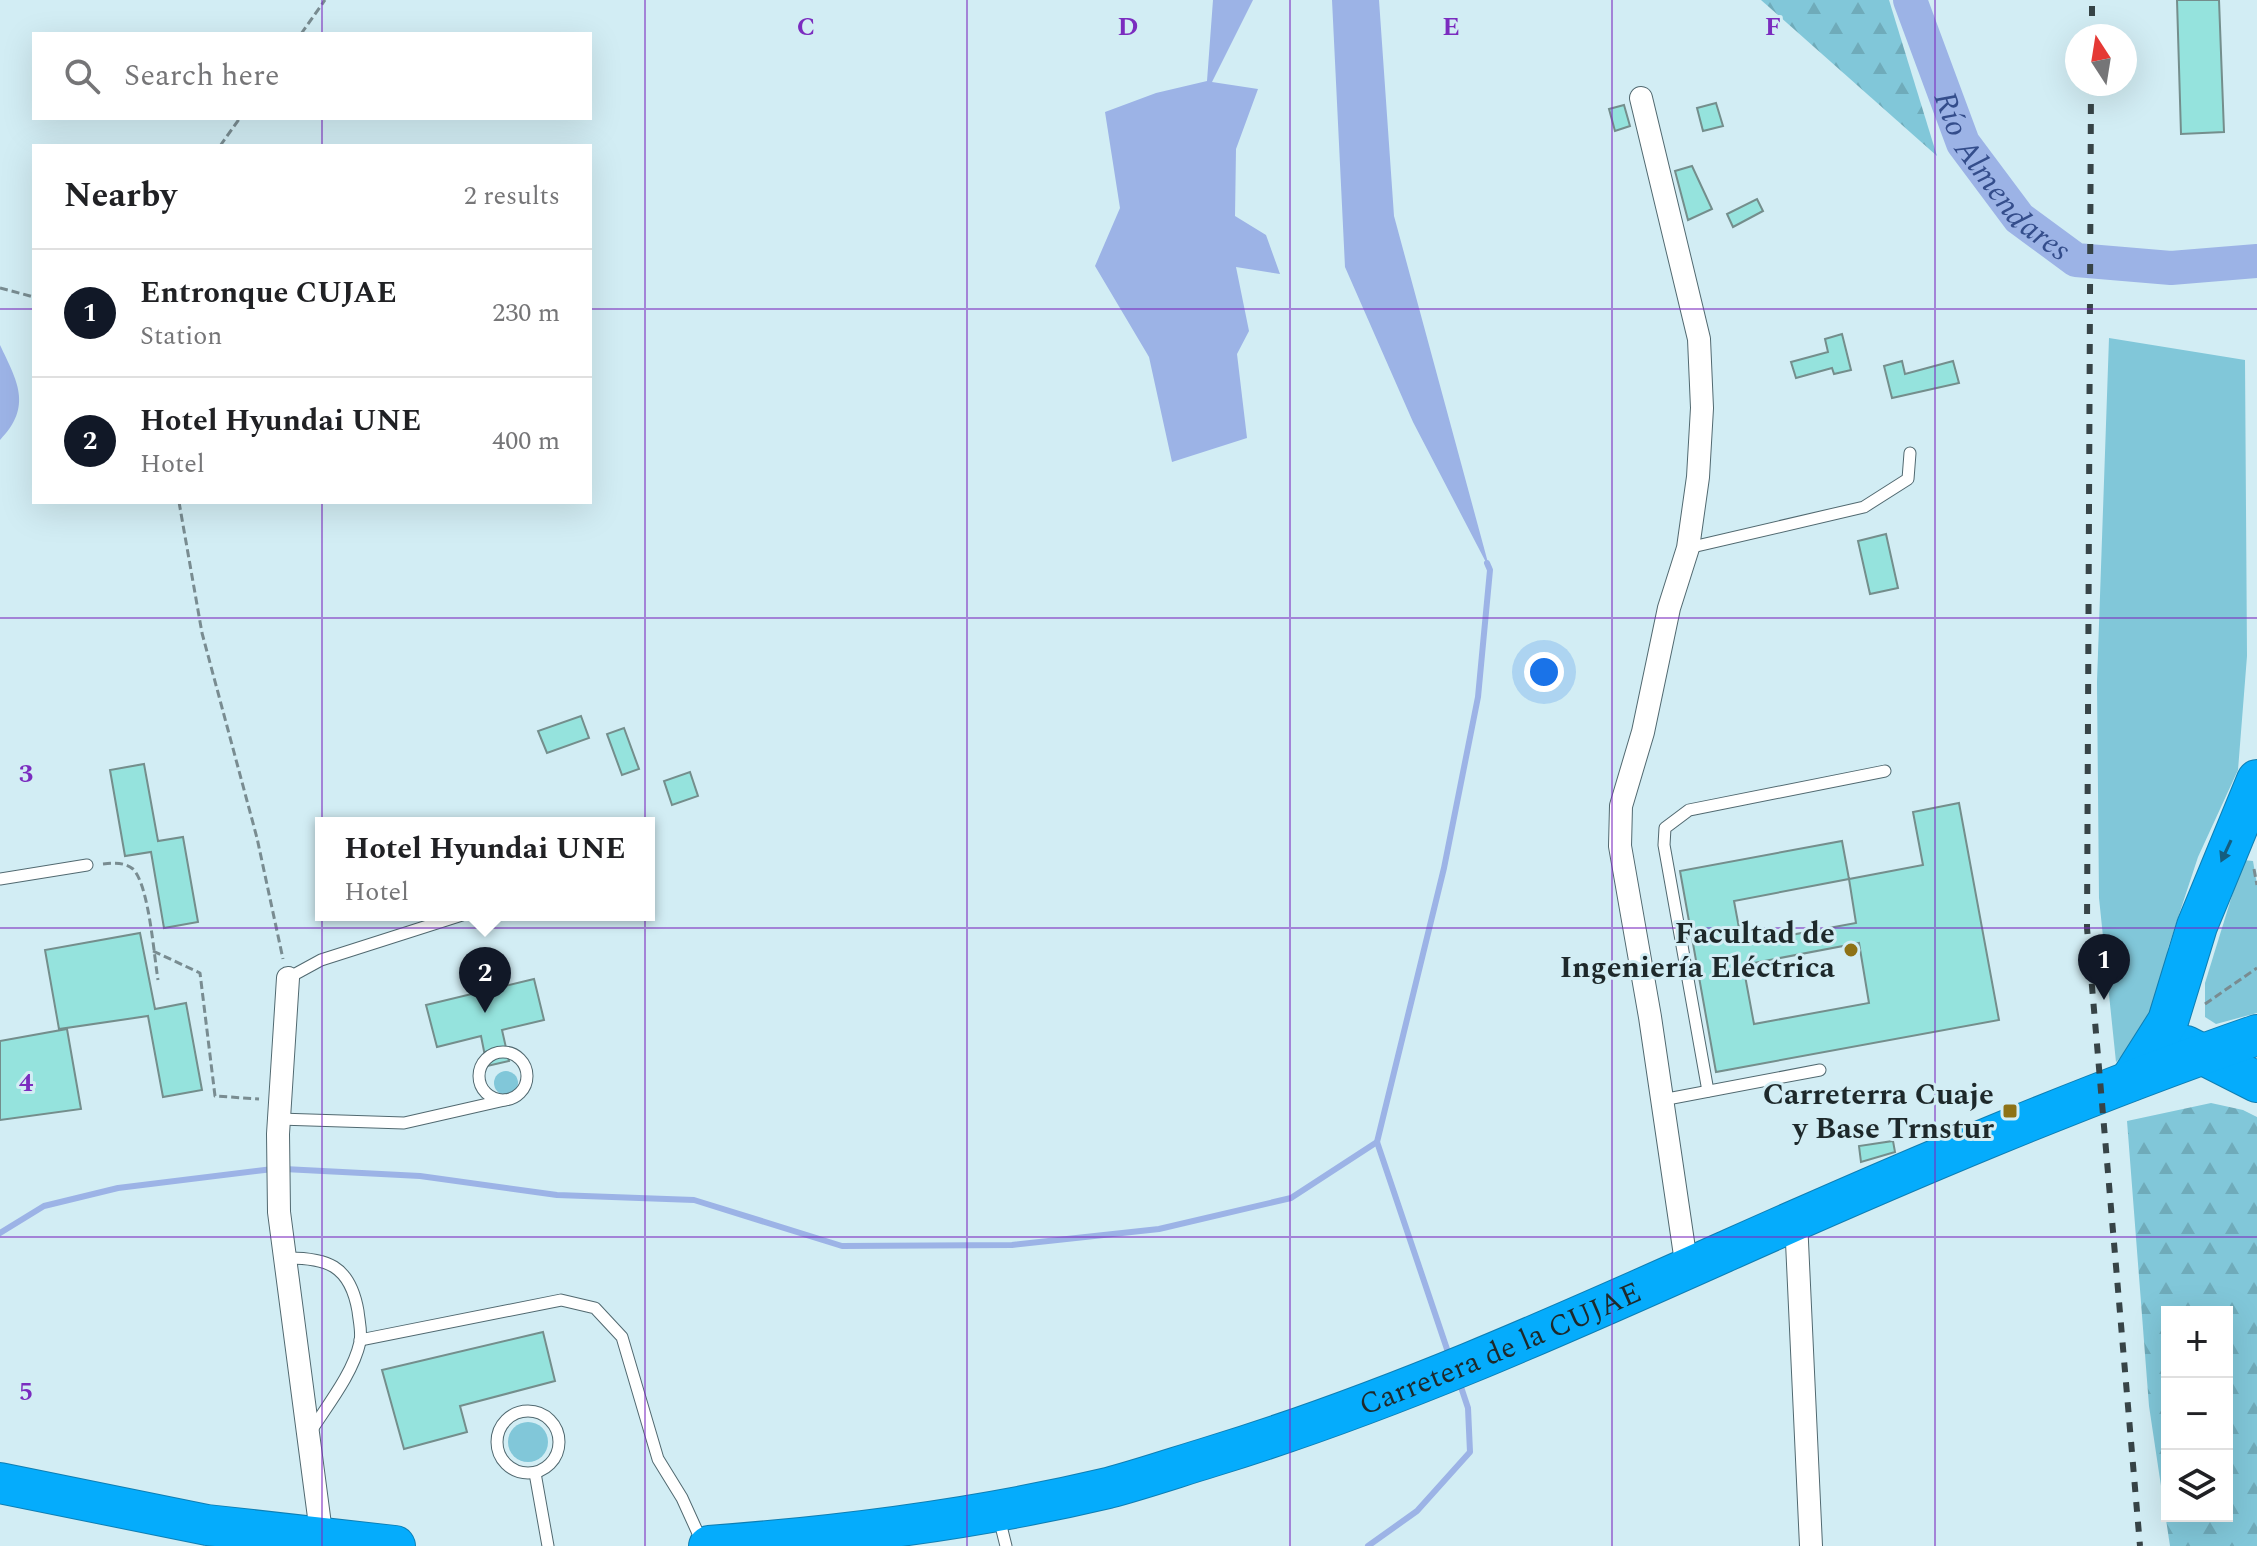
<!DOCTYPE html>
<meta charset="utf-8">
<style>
body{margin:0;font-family:Spectral,serif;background:#f2f2f2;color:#202124}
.controls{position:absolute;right:24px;bottom:24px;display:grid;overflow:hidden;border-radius:0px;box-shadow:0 8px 32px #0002}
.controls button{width:72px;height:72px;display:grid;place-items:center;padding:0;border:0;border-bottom:2px solid #e0e0e0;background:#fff;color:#202124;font:40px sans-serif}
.compass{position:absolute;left:2065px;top:24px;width:72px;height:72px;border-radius:50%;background:#fff;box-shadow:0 8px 32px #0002;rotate:348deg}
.you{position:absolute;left:1544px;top:672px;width:28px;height:28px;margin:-20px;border:6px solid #fff;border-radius:50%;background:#1a73e8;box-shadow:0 0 0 12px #1a73e833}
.badge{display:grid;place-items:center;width:52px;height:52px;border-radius:50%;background:#111827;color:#fff;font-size:26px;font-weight:700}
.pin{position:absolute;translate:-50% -66px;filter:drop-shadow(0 2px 4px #0008)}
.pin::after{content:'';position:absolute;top:42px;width:28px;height:24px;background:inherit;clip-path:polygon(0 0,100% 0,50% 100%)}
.popup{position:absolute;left:315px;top:817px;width:340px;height:104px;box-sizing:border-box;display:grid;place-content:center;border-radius:0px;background:#fff;filter:drop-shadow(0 2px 6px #0005);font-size:26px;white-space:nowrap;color:#757577}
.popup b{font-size:30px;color:#202124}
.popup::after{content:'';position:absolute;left:50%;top:100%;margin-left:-16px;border:16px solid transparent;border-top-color:#fff}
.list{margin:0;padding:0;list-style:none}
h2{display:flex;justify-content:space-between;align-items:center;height:104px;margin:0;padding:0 32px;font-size:34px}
h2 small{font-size:26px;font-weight:400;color:#757577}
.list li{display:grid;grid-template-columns:52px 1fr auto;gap:24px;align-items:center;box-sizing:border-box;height:128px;padding:0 32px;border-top:2px solid #e0e0e0}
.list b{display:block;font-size:30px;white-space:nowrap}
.list p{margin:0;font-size:26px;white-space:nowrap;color:#757577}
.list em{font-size:26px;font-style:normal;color:#757577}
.icon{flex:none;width:44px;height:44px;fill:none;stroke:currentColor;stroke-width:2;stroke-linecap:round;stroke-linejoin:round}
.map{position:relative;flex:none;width:2257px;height:1546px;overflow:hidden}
.search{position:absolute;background:#fff;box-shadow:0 8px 32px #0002;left:32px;top:32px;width:560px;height:88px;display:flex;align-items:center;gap:20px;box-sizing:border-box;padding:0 28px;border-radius:0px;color:#757577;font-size:30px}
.panel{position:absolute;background:#fff;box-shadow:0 8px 32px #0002;left:32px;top:144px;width:560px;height:360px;border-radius:0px}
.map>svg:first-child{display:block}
</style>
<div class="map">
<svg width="2257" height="1546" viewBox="0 0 2257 1546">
<defs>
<pattern id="forest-firs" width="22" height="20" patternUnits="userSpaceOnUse" patternTransform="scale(2)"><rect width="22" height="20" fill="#81c7d9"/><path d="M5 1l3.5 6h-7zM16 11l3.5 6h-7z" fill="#6fabba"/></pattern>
</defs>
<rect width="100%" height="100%" fill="#d2edf4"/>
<g fill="#81c7d9">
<polygon points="2109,338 2245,360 2247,656 2238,770 2198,857 2168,948 2162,993 2147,1032 2116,1062 2099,898 2097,682"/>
<polygon points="2243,860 2253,861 2257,885 2257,1013 2216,1024 2205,1017 2205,983"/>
<circle cx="506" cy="1083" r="12"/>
<circle cx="528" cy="1442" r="20"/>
</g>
<g fill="url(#forest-firs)" fill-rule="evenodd">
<polygon points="1761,0 1889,0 1937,156"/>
<path d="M2211,1103L2243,1110L2257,1117V1546H2170L2149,1406L2127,1121ZM2167,1312H2227V1516H2167Z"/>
</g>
<g fill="#9cb3e6">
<polygon points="1213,0 1253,0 1212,82 1258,89 1236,149 1235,216 1266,235 1280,274 1236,267 1249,331 1237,354 1247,438 1172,462 1149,357 1095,266 1120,208 1105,112 1156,93 1207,81"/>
<polygon points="1332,0 1379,0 1394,216 1490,570 1413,422 1345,267"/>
<path d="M0,345C17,381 33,406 0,440Z"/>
</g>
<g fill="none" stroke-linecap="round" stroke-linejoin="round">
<g stroke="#9cb3e6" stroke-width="6">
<polyline points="284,1169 420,1176 557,1195 694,1200 842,1246 1012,1245 1159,1229 1291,1198 1377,1142"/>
<polyline points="0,1233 44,1206 118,1188 273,1169"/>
<polyline points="1449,1355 1377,1142 1444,868 1478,697 1490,570 1487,563"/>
<polyline points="1368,1546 1417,1511 1470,1452 1468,1408 1459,1381"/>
</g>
<path stroke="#9cb3e6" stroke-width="34" id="s1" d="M1910,0L1963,143L2019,218L2076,260L2171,268L2257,261"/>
</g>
<g fill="#95e3dd" stroke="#748e8c" stroke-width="2" fill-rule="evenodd">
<polygon points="2177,0 2219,0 2224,132 2181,134"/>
<polygon points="1716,103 1723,126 1703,131 1697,108"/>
<polygon points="1624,105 1630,126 1615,131 1609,109"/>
<polygon points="1692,166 1712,209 1688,220 1675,171"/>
<polygon points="1757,199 1763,211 1733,227 1727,214"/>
<polygon points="1842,334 1851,370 1834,374 1832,368 1796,378 1791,362 1828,352 1825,339"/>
<polygon points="1902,361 1905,374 1953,361 1959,383 1892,398 1884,366"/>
<polygon points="1886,534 1898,588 1870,594 1858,541"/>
<polygon points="581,716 589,738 547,753 538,731"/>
<polygon points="624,728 639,769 622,775 607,734"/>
<polygon points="144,764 158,841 183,837 198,922 164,928 151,852 125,856 110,770"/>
<polygon points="690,772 698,796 672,805 664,781"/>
<path d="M1959,803L1999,1020L1716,1072L1680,871L1842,841L1849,879L1923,865L1913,812ZM1849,879L1856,923L1742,944L1734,901ZM1859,943L1869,1003L1754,1024L1743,965Z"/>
<polygon points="140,933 155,1009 186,1003 202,1090 163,1097 148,1016 59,1029 45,950"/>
<polygon points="534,979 544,1020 502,1030 509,1061 487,1066 481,1036 437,1047 426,1005"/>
<polygon points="67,1029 81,1109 0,1120 0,1041"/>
<polygon points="1893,1141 1895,1152 1861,1162 1859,1146"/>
<polygon points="543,1332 555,1381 460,1406 467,1432 404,1449 382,1370"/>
</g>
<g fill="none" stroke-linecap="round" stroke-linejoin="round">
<g stroke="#516970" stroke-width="13">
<g id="lane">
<polyline points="1688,548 1864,507 1908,479 1910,453"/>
<polyline points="0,879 87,865"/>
<polyline points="288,978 321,960 462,915"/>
<circle cx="503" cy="1076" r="24"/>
<polyline points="1708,1091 1664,845 1665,828 1689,810 1885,771"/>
<polyline points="1662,1100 1820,1070"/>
<polyline points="279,1119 404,1123 505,1100"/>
<path d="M283,1258C327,1257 350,1265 358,1311C359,1321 362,1332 360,1342C353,1374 326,1407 309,1434"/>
<polyline points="360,1340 561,1300 595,1308 622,1337 658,1459 682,1498 702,1542"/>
<circle cx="528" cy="1442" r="31"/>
<polyline points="535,1473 548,1546"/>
<polyline points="999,1518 1006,1546"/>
</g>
</g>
<g stroke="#516970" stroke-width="24">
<g id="street">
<polyline points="1641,98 1699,339 1702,408 1698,477 1688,548 1669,608 1643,732 1621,806 1620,846 1650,1017 1687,1269"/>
<polyline points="288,978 278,1134 279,1212 322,1540"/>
<polyline points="1796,1220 1811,1546"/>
</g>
</g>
<g stroke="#0e7eb3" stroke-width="42">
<g id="highway">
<polyline points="2186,1046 2257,1082"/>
<polyline points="2130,1081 2168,1021 2197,926 2257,780"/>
<polyline points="0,1483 207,1525 395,1546"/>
<path id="s2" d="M709,1546C843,1536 977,1519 1108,1488C1142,1479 1177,1467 1210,1457C1390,1402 1559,1326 1731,1249C1903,1172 2079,1097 2257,1035"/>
</g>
</g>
<g stroke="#798c91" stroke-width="3" stroke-dasharray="8 4" stroke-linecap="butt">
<polyline points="301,34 325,0"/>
<polyline points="220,146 240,118"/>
<polyline points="0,288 34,297"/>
<polyline points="179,502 202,633 257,838 283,959"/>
<path d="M103,864C113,863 125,862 133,869C149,885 154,956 158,980"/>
<polyline points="2254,869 2257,885"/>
<polyline points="153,951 200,973 215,1096 259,1099"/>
<polyline points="2205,1004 2257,968"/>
</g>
<use href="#lane" stroke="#fff" stroke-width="11"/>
<use href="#street" stroke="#fff" stroke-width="22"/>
<use href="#highway" stroke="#05acfc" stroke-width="40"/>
<g stroke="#374447" stroke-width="6" stroke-dasharray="10 10" stroke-linecap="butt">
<polyline points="2092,36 2092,0"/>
<polyline points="2091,84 2087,928 2140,1546"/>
</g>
</g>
<defs><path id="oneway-solid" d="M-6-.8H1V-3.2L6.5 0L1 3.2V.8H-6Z" transform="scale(2)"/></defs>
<use fill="#145d7f" href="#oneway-solid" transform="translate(2226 851) rotate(115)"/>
<path fill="none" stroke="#7b2cbf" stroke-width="2" stroke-opacity="0.55" d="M322,0V34M645,0V1546M967,0V1546M1290,0V1546M1612,0V1546M1935,0V1546M322,118V146M0,309H34M590,309H2257M322,502V1546M0,618H2257M0,928H2257M0,1237H2257"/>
<g fill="#8e7216" stroke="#d2edf4" stroke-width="3">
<circle cx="1851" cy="950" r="8"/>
<rect x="2002" y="1103" width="16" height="16" rx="4"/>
</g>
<g text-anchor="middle" stroke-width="6" stroke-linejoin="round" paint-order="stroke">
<g font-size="30" font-weight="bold" fill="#1e292b" stroke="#d2edf4" text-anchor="end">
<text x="1835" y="943">Facultad de<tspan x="1835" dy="34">Ingeniería Eléctrica</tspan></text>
<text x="1994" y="1104">Carreterra Cuaje<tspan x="1994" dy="34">y Base Trnstur</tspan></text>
</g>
<g font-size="30" fill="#1e292b" stroke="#d2edf4">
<text dy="10" stroke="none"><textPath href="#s2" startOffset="820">Carretera de la CUJAE</textPath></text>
</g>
<g font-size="32" font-style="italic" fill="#344d8b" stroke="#d2edf4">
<text dy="11" stroke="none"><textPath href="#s1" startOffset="202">Río Almendares</textPath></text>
</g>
</g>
<g font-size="26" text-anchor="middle" font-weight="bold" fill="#7b2cbf" stroke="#d2edf4" stroke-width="6" stroke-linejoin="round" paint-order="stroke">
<text x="806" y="35">C</text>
<text x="1128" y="35">D</text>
<text x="1451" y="35">E</text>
<text x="1773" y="35">F</text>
<text x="26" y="782">3</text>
<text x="26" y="1091">4</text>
<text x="26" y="1400">5</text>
</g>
</svg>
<div class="controls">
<button>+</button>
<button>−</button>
<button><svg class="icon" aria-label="layers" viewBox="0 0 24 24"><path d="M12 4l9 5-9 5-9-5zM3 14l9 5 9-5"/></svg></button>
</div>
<svg class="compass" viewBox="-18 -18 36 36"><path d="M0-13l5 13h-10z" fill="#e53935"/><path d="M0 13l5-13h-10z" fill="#757577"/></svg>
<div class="you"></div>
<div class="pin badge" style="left:2104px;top:1000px">1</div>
<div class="pin badge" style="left:485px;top:1013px">2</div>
<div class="popup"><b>Hotel Hyundai UNE</b>Hotel</div>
<div class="search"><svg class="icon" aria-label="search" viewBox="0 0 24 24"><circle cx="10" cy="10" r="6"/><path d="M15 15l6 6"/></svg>Search here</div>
<section class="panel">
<h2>Nearby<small>2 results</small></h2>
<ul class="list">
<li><span class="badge">1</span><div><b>Entronque CUJAE</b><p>Station</p></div><em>230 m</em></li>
<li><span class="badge">2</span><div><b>Hotel Hyundai UNE</b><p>Hotel</p></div><em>400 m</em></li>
</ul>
</section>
</div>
